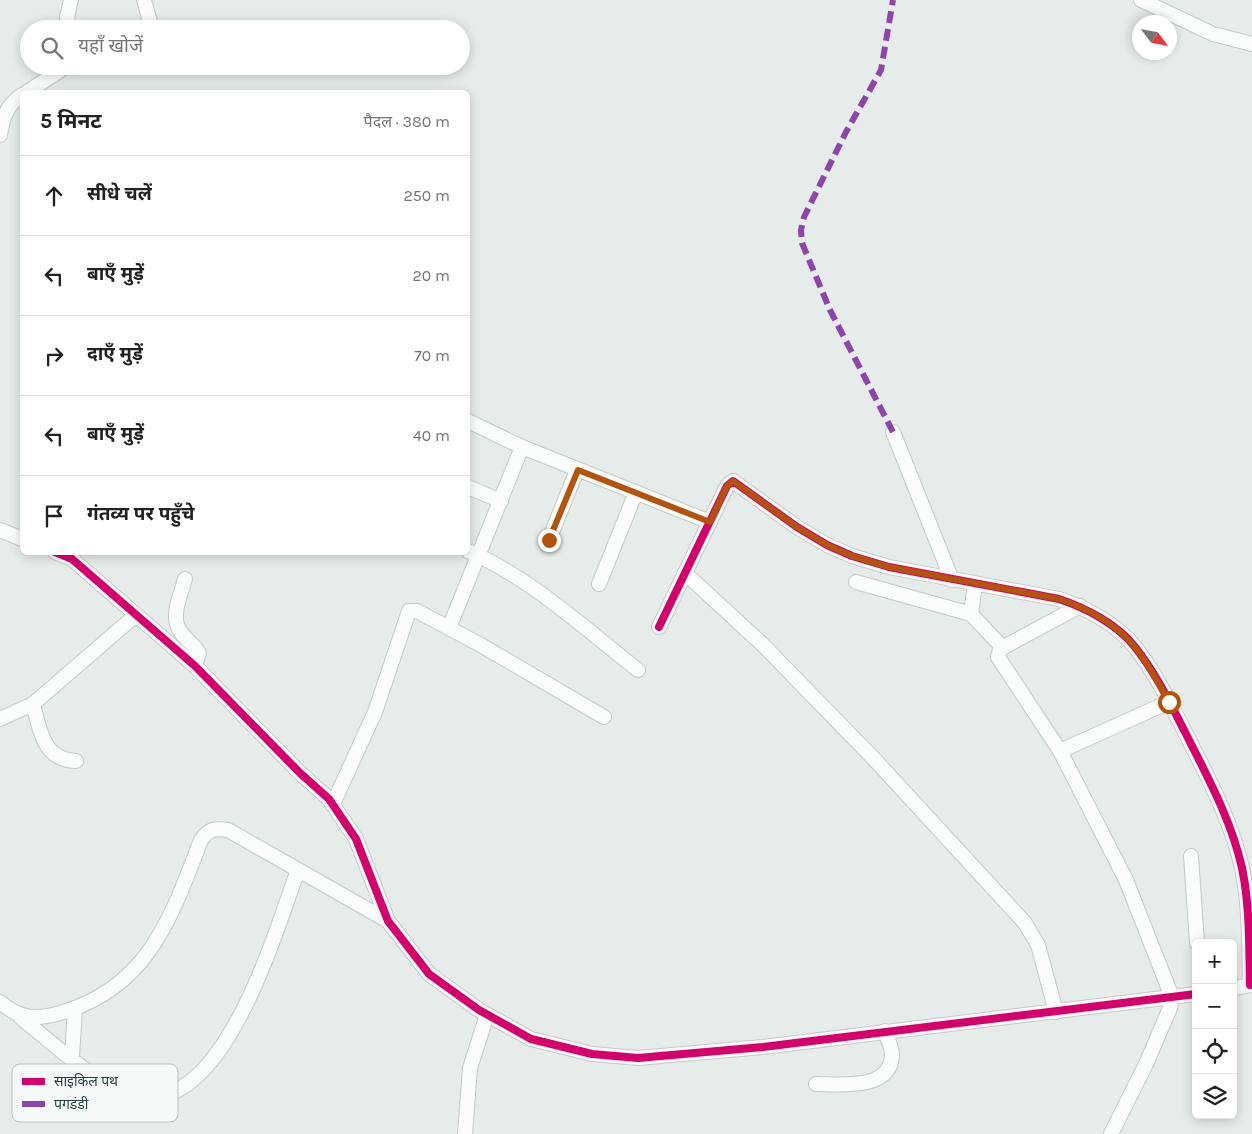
<!DOCTYPE html>
<html lang="hi">
<meta charset="utf-8">
<style>
body{margin:0;font-family:Karla,"Noto Sans Devanagari",sans-serif;background:#f6f6f6;color:#202124}
.controls{position:absolute;right:15px;bottom:15px;display:grid;overflow:hidden;border-radius:8px;box-shadow:0 2px 12px #0003}
.controls button{width:45px;height:45px;display:grid;place-items:center;padding:0;border:0;border-bottom:1px solid #e0e0e0;background:#fff;color:#202124;font:25px sans-serif}
.compass{position:absolute;left:1132px;top:15px;width:45px;height:45px;border-radius:50%;background:#fff;box-shadow:0 2px 12px #0003;rotate:122deg}
.stop{position:absolute;width:15px;height:15px;margin:-11px;border:4px solid #b45309;border-radius:50%;background:#fff}
.stop.end{background:#b45309;border-color:#fff;box-shadow:0 1px 5px #0008}
.list{margin:0;padding:0;list-style:none}
h2{display:flex;justify-content:space-between;align-items:center;height:65px;margin:0;padding:0 20px;font-size:21px}
h2 small{font-size:16px;font-weight:400;color:#757577}
.list li{display:grid;grid-template-columns:32px 1fr auto;gap:15px;align-items:center;box-sizing:border-box;height:80px;padding:0 20px;border-top:1px solid #e0e0e0}
.list b{display:block;font-size:19px;white-space:nowrap}
.list em{font-size:16px;font-style:normal;color:#757577}
.icon{flex:none;width:28px;height:28px;fill:none;stroke:currentColor;stroke-width:2;stroke-linecap:round;stroke-linejoin:round}
.map{position:relative;flex:none;width:1252px;height:1134px;overflow:hidden}
.search{position:absolute;background:#fff;box-shadow:0 2px 12px #0003;left:20px;top:20px;width:450px;height:55px;display:flex;align-items:center;gap:12px;box-sizing:border-box;padding:0 18px;border-radius:28px;color:#757577;font-size:19px}
.panel{position:absolute;background:#fff;box-shadow:0 2px 12px #0003;left:20px;top:90px;width:450px;height:465px;border-radius:8px}
.map>svg:first-child{display:block}
</style>
<div class="map">
<svg width="1252" height="1134" viewBox="0 0 1252 1134">
<rect width="100%" height="100%" fill="#e6ecea"/>
<g fill="none" stroke-linecap="round" stroke-linejoin="round">
<g stroke="#c3c9c7" stroke-width="16">
<g id="minor">
<polyline points="144,0 152,29"/>
<polyline points="1141,0 1213,34 1252,44"/>
<polyline points="69,29 67,17 71,0"/>
<polyline points="27,92 67,66"/>
<path d="M0,135C3,117 6,106 22,95"/>
<polyline points="468,421 522,447 710,522"/>
<polyline points="893,432 952,580"/>
<polyline points="468,487 501,501"/>
<polyline points="0,530 22,539"/>
<polyline points="549,540 577,470"/>
<path d="M468,551C531,578 584,628 638,670"/>
<polyline points="55,552 72,559 195,666 300,773 329,799 356,839 388,921 429,974 479,1010 531,1039 592,1054 638,1058 763,1047 1196,994"/>
<polyline points="685,573 762,644 876,761 1025,923 1038,945 1056,1012"/>
<path d="M185,579C181,594 170,617 180,631C185,639 194,644 199,653L195,666"/>
<polyline points="856,582 971,614 1003,648"/>
<polyline points="599,584 636,492"/>
<polyline points="1080,606 1000,649 998,657 1060,751 1126,880 1172,997 1170,1008 1146,1064 1111,1134"/>
<polyline points="971,614 975,584"/>
<path d="M659,627L727,486L733,481L797,527L827,545L852,556L889,567L1059,599C1086,608 1117,624 1135,647C1155,672 1170,703 1185,732C1207,776 1231,819 1242,868C1250,906 1249,947 1250,985"/>
<polyline points="449,628 522,447"/>
<path d="M33,704C40,730 43,760 76,761"/>
<polyline points="0,719 33,704 136,615"/>
<polyline points="1060,751 1169,702"/>
<polyline points="333,804 375,712 409,611 417,611 479,644 604,717"/>
<polyline points="1191,856 1197,943"/>
<polyline points="1233,988 1252,985"/>
<path d="M0,1002C19,1019 36,1020 60,1013C148,988 171,918 201,840C209,829 214,828 228,830L388,921"/>
<path d="M20,1017C53,1043 94,1084 135,1095C223,1119 276,929 298,870"/>
<polyline points="72,1057 75,1008"/>
<path d="M816,1084C840,1084 892,1091 892,1054C892,1047 887,1038 885,1031"/>
<polyline points="465,1134 470,1068 487,1015"/>
</g>
</g>
<use href="#minor" stroke="#fbfcfc" stroke-width="14"/>
<polyline stroke="#8e44ad" stroke-width="6" stroke-dasharray="12 6" stroke-linecap="butt" points="893,432 830,310 802,243 801,230 804,217 846,132 881,70 893,0"/>
<g stroke="#f5faf9" stroke-width="11">
<g id="cycleway">
<polyline points="55,552 72,559 195,666 300,773 329,799 356,839 388,921 429,974 479,1010 531,1039 592,1054 638,1058 763,1047 1196,994"/>
<path d="M659,627L727,486L733,481L797,527L827,545L852,556L889,567L1059,599C1086,608 1117,624 1135,647C1155,672 1170,703 1185,732C1207,776 1231,819 1242,868C1250,906 1249,947 1250,985"/>
</g>
</g>
<use href="#cycleway" stroke="#d6006c" stroke-width="8"/>
</g>
<g fill="none" stroke-linecap="round" stroke-linejoin="round">
<path stroke="#b45309" stroke-width="6" d="M549,540L578,470L710,522L727,486L733,481L797,527L827,545L852,556L889,567L1059,599C1086,608 1115,623 1134,646C1148,662 1158,683 1169,702"/>
</g>
<rect x="12" y="1064" width="166" height="58" rx="8" fill="#f5faf9" stroke="#b6c2c1" stroke-width="1"/>
<rect x="22" y="1078" width="23" height="7" fill="#d6006c"/>
<rect x="22" y="1101" width="23" height="6" fill="#8e44ad"/>
<g font-size="14" fill="#23403e">
<text x="54" y="1086">साइकिल पथ</text>
<text x="54" y="1109">पगडंडी</text>
</g>
</svg>
<div class="controls">
<button>+</button>
<button>−</button>
<button><svg class="icon" aria-label="locate" viewBox="0 0 24 24"><circle cx="12" cy="12" r="6"/><path d="M12 2v4M12 18v4M2 12h4M18 12h4"/></svg></button>
<button><svg class="icon" aria-label="layers" viewBox="0 0 24 24"><path d="M12 4l9 5-9 5-9-5zM3 14l9 5 9-5"/></svg></button>
</div>
<svg class="compass" viewBox="-18 -18 36 36"><path d="M0-13l5 13h-10z" fill="#e53935"/><path d="M0 13l5-13h-10z" fill="#757577"/></svg>
<div class="stop" style="left:1169px;top:702px"></div>
<div class="stop end" style="left:549px;top:540px"></div>
<div class="search"><svg class="icon" aria-label="search" viewBox="0 0 24 24"><circle cx="10" cy="10" r="6"/><path d="M15 15l6 6"/></svg>यहाँ खोजें</div>
<section class="panel">
<h2>5 मिनट<small>पैदल · 380 m</small></h2>
<ul class="list">
<li><svg class="icon" aria-label="ahead" viewBox="0 0 24 24"><path d="M12 20V5M6 11l6-6 6 6"/></svg><div><b>सीधे चलें</b></div><em>250 m</em></li>
<li><svg class="icon" aria-label="left" viewBox="0 0 24 24"><path d="M17 20v-9H6M10 6l-5 5 5 5"/></svg><div><b>बाएँ मुड़ें</b></div><em>20 m</em></li>
<li><svg class="icon" aria-label="right" viewBox="0 0 24 24"><path d="M7 20v-9h11M14 6l5 5-5 5"/></svg><div><b>दाएँ मुड़ें</b></div><em>70 m</em></li>
<li><svg class="icon" aria-label="left" viewBox="0 0 24 24"><path d="M17 20v-9H6M10 6l-5 5 5 5"/></svg><div><b>बाएँ मुड़ें</b></div><em>40 m</em></li>
<li><svg class="icon" aria-label="arrive" viewBox="0 0 24 24"><path d="M6 21V4h12l-3 4 3 4H6"/></svg><div><b>गंतव्य पर पहुँचे</b></div></li>
</ul>
</section>
</div>
